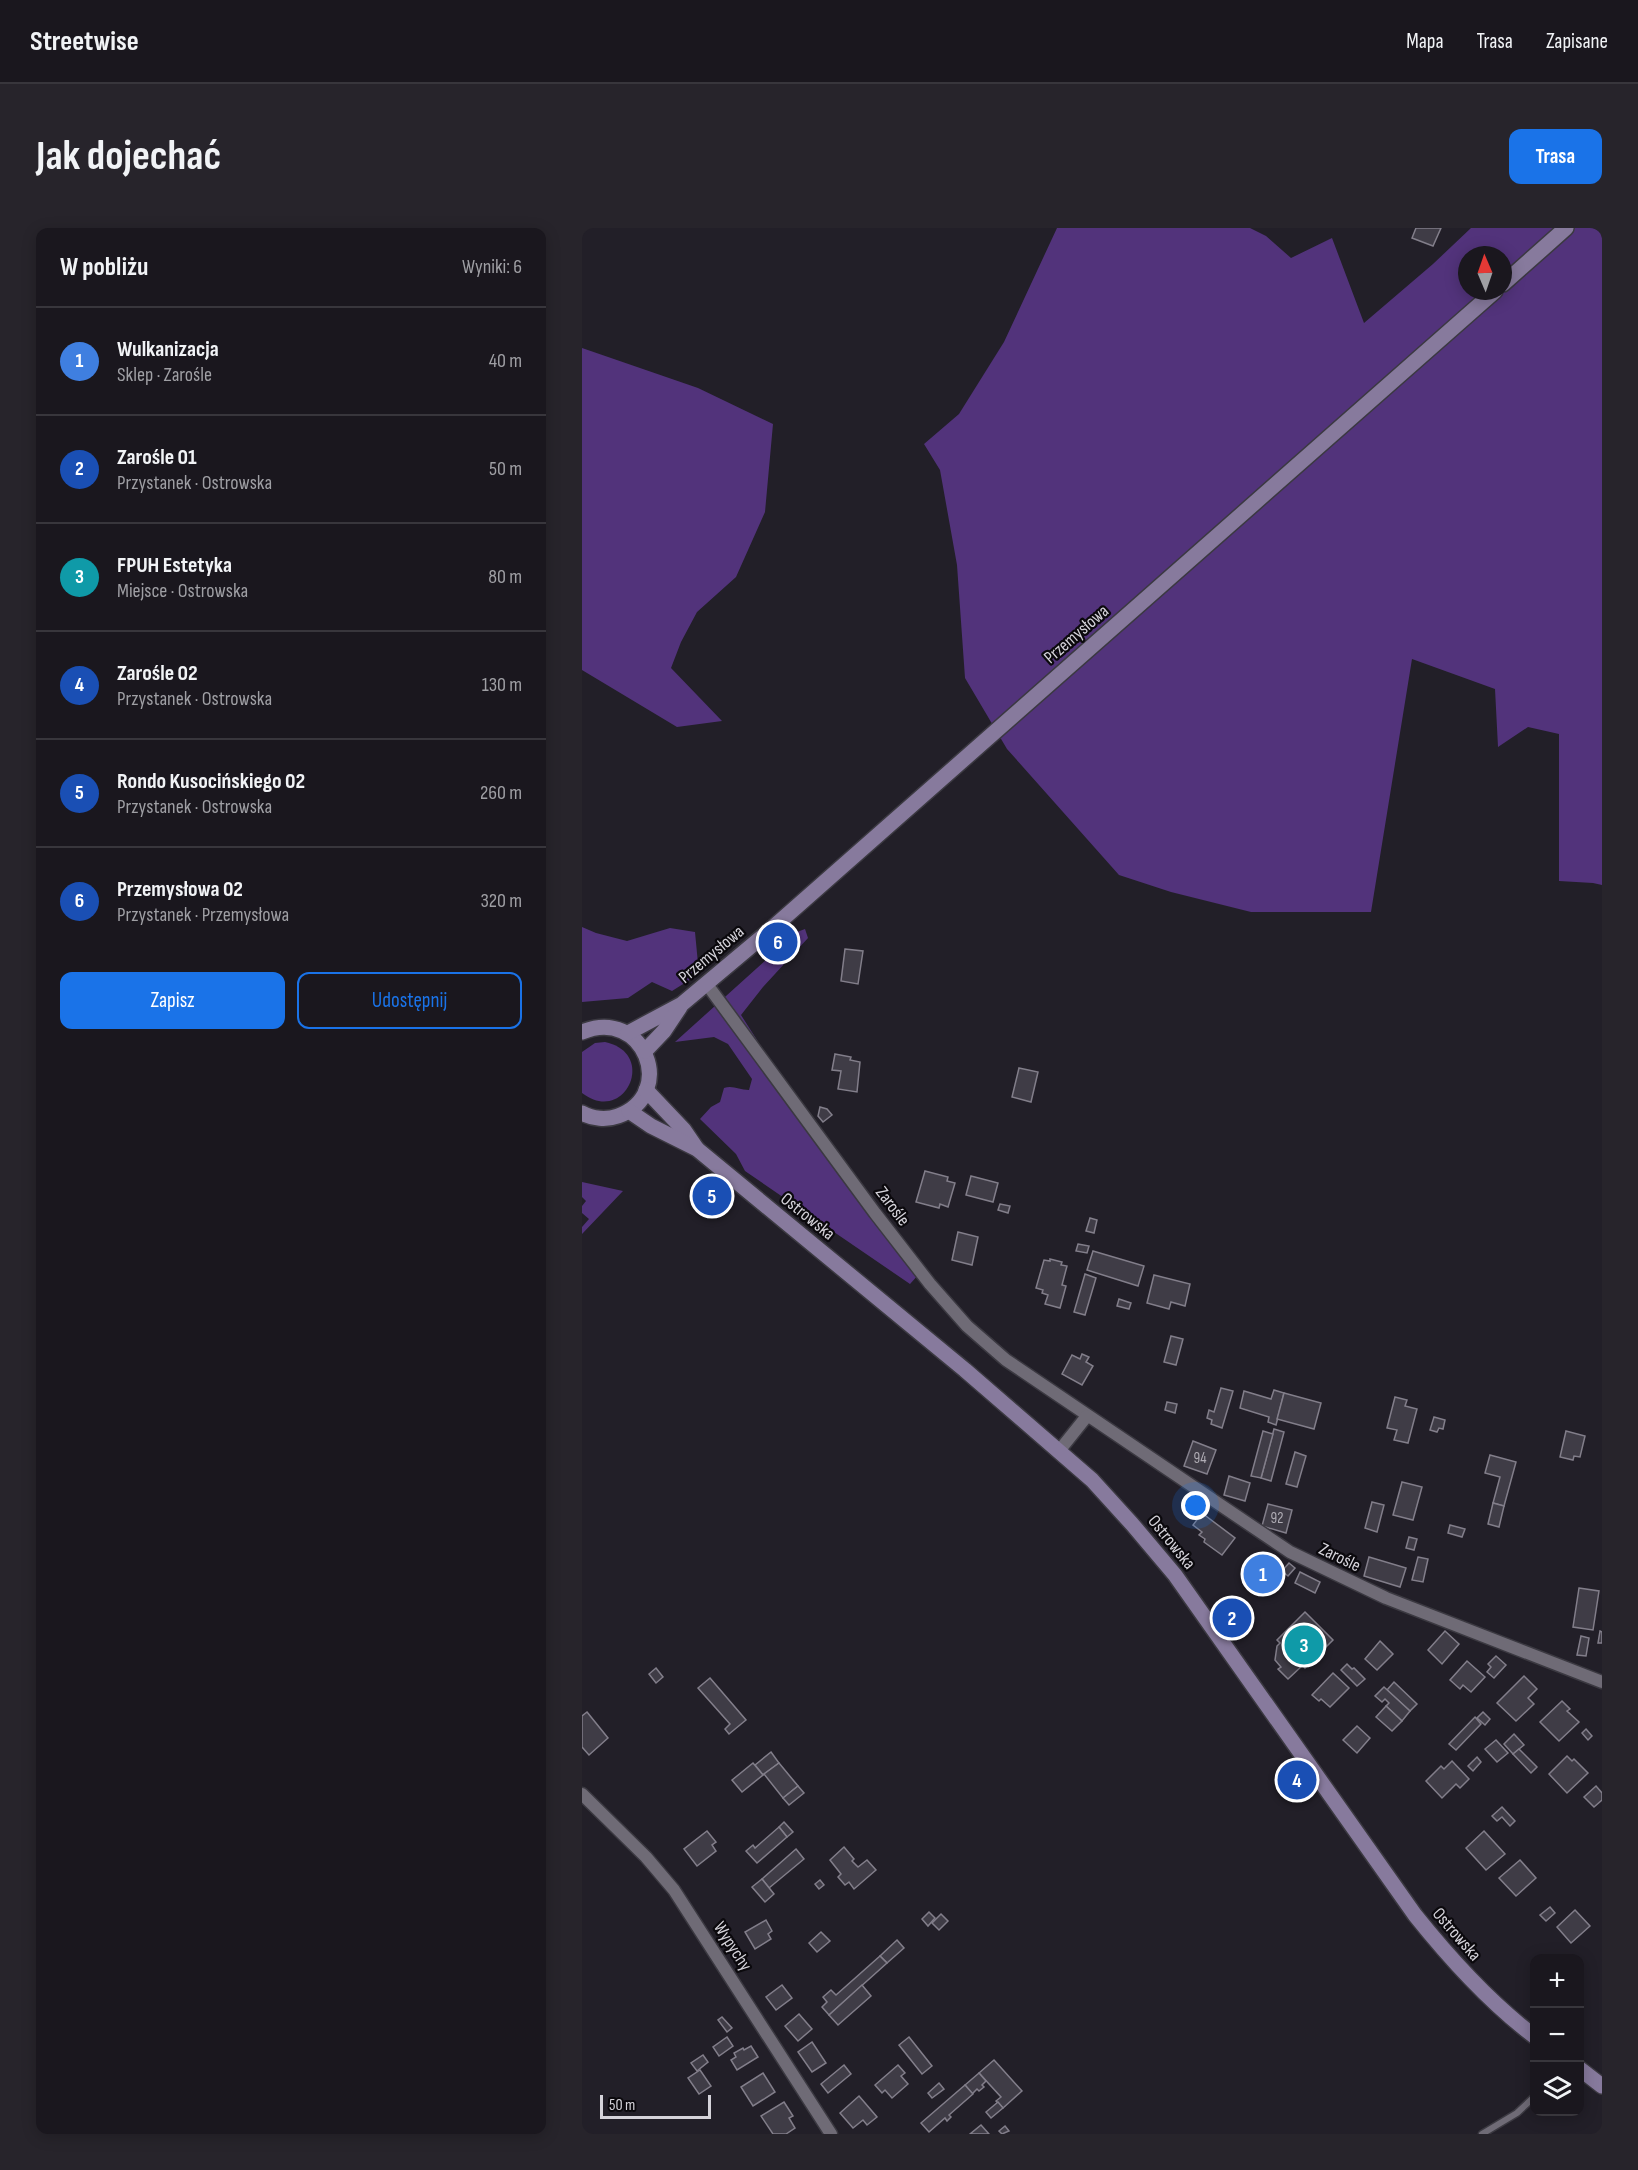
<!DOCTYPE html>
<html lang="pl">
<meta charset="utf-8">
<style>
body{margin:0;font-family:"Sofia Sans Condensed",sans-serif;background:#27242b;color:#f1f3f6}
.controls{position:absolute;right:18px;bottom:18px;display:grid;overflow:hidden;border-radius:12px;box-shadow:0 3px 15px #0003}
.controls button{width:54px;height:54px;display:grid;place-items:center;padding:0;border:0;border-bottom:2px solid #38363c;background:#1a171e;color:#f1f3f6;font:30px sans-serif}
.compass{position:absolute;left:876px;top:18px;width:54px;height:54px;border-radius:50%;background:#1a171e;box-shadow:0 3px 15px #0003;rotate:358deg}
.scale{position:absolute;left:18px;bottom:15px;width:111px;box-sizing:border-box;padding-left:6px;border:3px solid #d5d3da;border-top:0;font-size:16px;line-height:21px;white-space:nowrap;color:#d5d3da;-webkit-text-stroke:4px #0b090d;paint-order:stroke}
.you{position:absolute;left:614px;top:1278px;width:21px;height:21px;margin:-15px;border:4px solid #fff;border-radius:50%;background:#1a73e8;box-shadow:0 0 0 9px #1a73e833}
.badge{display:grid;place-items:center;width:39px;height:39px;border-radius:50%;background:#1a73e8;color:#fff;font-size:20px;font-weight:700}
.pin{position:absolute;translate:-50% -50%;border:3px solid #fff;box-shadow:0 2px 6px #0006}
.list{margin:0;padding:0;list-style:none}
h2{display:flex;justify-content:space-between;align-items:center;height:78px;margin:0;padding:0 24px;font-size:26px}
h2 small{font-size:20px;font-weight:400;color:#9f9fa4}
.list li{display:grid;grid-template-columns:39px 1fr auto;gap:18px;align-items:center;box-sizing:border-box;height:108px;padding:0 24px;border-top:2px solid #38363c}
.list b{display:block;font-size:22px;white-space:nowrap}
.list p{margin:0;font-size:20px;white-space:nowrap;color:#9f9fa4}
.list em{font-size:20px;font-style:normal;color:#9f9fa4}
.actions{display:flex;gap:12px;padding:18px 24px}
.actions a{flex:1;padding:14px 0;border:2px solid #1a73e8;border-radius:12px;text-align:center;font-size:21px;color:#1a73e8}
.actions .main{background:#1a73e8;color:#fff}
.icon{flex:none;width:33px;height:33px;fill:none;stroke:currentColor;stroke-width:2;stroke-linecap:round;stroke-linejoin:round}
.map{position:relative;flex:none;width:1020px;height:1906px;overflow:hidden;border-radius:12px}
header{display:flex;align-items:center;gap:36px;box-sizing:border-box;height:84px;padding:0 30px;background:#1a171e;border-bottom:2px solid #38363c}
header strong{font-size:28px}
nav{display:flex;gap:33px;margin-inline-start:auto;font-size:21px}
.intro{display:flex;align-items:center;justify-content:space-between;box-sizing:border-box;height:144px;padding:0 36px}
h1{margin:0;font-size:42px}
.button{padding:15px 27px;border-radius:12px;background:#1a73e8;color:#fff;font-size:21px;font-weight:700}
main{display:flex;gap:36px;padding:0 36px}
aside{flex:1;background:#1a171e;border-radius:12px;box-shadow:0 3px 15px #0003}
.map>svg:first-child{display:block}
</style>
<header>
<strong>Streetwise</strong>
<nav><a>Mapa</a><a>Trasa</a><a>Zapisane</a></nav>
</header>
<div class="intro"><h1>Jak dojechać</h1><a class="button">Trasa</a></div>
<main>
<aside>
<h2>W pobliżu<small>Wyniki: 6</small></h2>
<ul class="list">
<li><span class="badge" style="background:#3f7fe0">1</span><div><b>Wulkanizacja</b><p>Sklep · Zarośle</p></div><em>40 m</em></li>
<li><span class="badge" style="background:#1a4fb4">2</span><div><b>Zarośle 01</b><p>Przystanek · Ostrowska</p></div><em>50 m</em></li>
<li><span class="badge" style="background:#0f9aa8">3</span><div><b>FPUH Estetyka</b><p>Miejsce · Ostrowska</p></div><em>80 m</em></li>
<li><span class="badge" style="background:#1a4fb4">4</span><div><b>Zarośle 02</b><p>Przystanek · Ostrowska</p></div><em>130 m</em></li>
<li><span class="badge" style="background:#1a4fb4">5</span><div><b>Rondo Kusocińskiego 02</b><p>Przystanek · Ostrowska</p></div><em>260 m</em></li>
<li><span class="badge" style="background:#1a4fb4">6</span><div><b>Przemysłowa 02</b><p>Przystanek · Przemysłowa</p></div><em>320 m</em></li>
</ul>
<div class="actions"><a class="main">Zapisz</a><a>Udostępnij</a></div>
</aside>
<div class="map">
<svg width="1020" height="1906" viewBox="0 0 1020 1906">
<rect width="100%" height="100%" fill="#221f28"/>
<g fill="#52337b" fill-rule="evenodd">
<path d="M475,0H668L684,8L709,30L750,10L782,95L851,36L889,0H1020V657L1011,655L977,653V506L946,499L916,519L913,461L830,431L789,684H669L589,664L537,647L425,521L383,450L375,337L358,242L342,216L377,186L422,114ZM885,27H921V63H885Z"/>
<polygon points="0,120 116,160 191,196 183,284 154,349 115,384 99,414 89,440 140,493 95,499 0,442"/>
<polygon points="0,699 14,705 45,713 88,700 113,704 117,746 90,763 70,754 46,770 0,774"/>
<path d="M223,701L226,710L181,759L159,787L175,812L188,845L337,1046L328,1056L163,943L154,926L118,891L129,879L138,874L142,860C151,857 157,862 167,862L170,851L146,816L132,809L93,814L215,704Z"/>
<path d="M23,814C76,825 43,898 0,865V824L13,815Z"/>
<polygon points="0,954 41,963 0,1006 0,999 7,991 0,985 0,978 4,973 0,969"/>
</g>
<g fill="#3f3c46" stroke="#827e8a" stroke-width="1.5">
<polygon points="834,0 859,0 851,18 830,10"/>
<polygon points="263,721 281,723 276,756 259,753"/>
<polygon points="253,826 269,829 268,832 278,834 275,864 256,861 259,843 250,842"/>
<polygon points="437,840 456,844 449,874 430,869"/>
<polygon points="238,879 245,881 250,887 241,894 236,888"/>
<polygon points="343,943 366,949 365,953 373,955 366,979 358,976 357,980 334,974"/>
<polygon points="389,948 416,955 411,974 384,967"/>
<polygon points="418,976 428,978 426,985 416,982"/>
<polygon points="508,990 515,992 512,1005 504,1003"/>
<polygon points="376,1004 396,1009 390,1037 370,1032"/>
<polygon points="496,1016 507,1018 505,1025 494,1023"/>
<polygon points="511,1023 562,1038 556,1058 505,1042"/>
<polygon points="468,1031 480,1034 479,1037 485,1038 480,1057 484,1058 478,1080 463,1076 466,1067 460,1065 461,1062 454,1060 462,1032 468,1033"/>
<polygon points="503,1046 514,1050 503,1087 492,1084"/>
<polygon points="572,1047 608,1056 603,1078 589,1074 587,1081 565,1075"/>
<polygon points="537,1071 549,1075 547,1081 535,1078"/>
<polygon points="589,1108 601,1111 594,1137 582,1134"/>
<polygon points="500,1126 507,1129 504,1134 511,1138 500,1157 480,1146 490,1127 498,1131"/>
<polygon points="639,1160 651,1163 640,1200 629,1196 630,1192 625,1190 627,1182 632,1184"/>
<polygon points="692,1162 702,1165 694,1197 686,1194 687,1189 658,1180 662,1163 689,1171"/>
<polygon points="702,1165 739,1175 732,1201 695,1191"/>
<polygon points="813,1169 825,1172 823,1178 835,1181 826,1215 812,1212 815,1202 805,1200"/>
<polygon points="585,1174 595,1176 593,1185 583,1182"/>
<polygon points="852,1189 863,1192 861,1201 857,1200 855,1204 848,1202"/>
<polygon points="692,1201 702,1204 689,1253 679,1250"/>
<polygon points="681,1203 691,1206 679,1250 669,1248"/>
<polygon points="984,1203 1003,1208 998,1229 992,1228 991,1232 978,1229"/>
<polygon points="611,1213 634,1222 625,1246 602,1238"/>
<polygon points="713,1224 724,1228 715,1259 704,1256"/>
<polygon points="908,1227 934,1234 922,1278 911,1275 918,1249 903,1245"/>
<polygon points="647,1248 668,1255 663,1273 642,1267"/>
<polygon points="820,1254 840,1259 831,1292 811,1287"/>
<polygon points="790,1274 802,1277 795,1304 783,1300"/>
<polygon points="911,1275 922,1278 917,1299 906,1296"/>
<polygon points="686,1276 710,1282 704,1305 680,1298"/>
<polygon points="620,1285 653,1310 640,1327 622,1314 623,1311 617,1307 620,1304 611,1297"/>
<polygon points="868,1297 883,1301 880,1309 866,1305"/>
<polygon points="827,1309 835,1311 832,1322 824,1320"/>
<polygon points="787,1329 824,1340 818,1359 782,1348"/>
<polygon points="836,1329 846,1331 841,1354 830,1352"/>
<polygon points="678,1330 684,1335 688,1331 693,1335 689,1339 696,1345 683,1361 667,1347 676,1337 674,1335"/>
<polygon points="707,1335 713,1340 706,1348 700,1343"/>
<polygon points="718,1344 738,1354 733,1365 713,1355"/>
<polygon points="997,1360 1017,1363 1011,1402 991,1399"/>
<polygon points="723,1384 751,1412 723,1440 721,1437 706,1451 696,1441 699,1439 693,1432 695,1418 698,1415 695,1412"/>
<polygon points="863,1403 877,1416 860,1436 846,1422"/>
<polygon points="1018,1403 1020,1404 1020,1415 1016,1415"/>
<polygon points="999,1408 1007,1410 1004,1428 995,1427"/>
<polygon points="798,1413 811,1426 795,1442 783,1431"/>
<polygon points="914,1428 924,1437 912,1450 905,1444 909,1439 906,1436"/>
<polygon points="885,1433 903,1449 889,1464 881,1457 878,1461 868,1452"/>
<polygon points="765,1436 770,1441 772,1440 783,1451 775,1458 759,1442"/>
<polygon points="74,1440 81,1449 74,1455 67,1446"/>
<polygon points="751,1445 767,1460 748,1479 739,1471 737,1473 730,1467"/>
<polygon points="942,1448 955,1461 946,1470 952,1476 934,1493 915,1475"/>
<polygon points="128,1450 164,1492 147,1506 143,1501 148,1496 116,1460"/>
<polygon points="812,1454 835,1476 828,1483 805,1462"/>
<polygon points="802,1459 828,1483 820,1493 804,1478 807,1475 803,1471 800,1474 793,1468"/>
<polygon points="980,1473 988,1481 985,1483 997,1494 977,1513 958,1494"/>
<polygon points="804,1478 820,1493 810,1503 794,1489"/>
<polygon points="5,1484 26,1510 7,1527 0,1519 0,1488"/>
<polygon points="901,1484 908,1491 903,1497 895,1490"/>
<polygon points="893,1489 899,1496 874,1522 867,1516"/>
<polygon points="775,1498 788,1510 775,1525 761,1512"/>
<polygon points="1004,1501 1010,1508 1006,1512 1000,1505"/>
<polygon points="932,1506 942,1517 931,1526 922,1516"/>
<polygon points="914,1512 926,1525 915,1534 903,1521"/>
<polygon points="937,1521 955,1539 949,1545 931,1526"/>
<polygon points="189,1524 197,1535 181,1547 173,1537"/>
<polygon points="985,1528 990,1533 992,1531 1006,1545 985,1565 967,1546"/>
<polygon points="895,1529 899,1534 891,1543 886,1538"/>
<polygon points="870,1533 887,1551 878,1560 874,1556 860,1570 844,1553 859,1538 862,1541"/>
<polygon points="171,1535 181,1547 160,1564 150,1552"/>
<polygon points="197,1535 216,1558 201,1570 182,1546"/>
<polygon points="216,1558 222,1565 207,1577 201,1570"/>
<polygon points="1014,1558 1020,1565 1020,1572 1012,1579 1002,1569"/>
<polygon points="920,1579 933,1593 928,1598 920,1589 915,1593 910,1588"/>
<polygon points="202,1594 211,1604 205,1609 197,1599"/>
<polygon points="197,1599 205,1609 175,1635 164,1623 171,1617 173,1620"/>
<polygon points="125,1603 134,1614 130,1617 134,1623 115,1638 102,1621"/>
<polygon points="902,1603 923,1626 904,1642 884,1620"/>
<polygon points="262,1619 272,1631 270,1633 276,1639 285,1632 294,1642 272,1661 267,1654 263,1657 256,1649 259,1646 248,1632"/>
<polygon points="214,1621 222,1631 187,1660 180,1651"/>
<polygon points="938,1632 954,1650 934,1668 917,1650"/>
<polygon points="180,1651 192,1666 183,1674 170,1659"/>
<polygon points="238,1652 242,1657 237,1661 233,1656"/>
<polygon points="968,1679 973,1685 964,1693 958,1687"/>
<polygon points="993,1682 1008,1698 989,1715 975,1699"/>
<polygon points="347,1684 353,1690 346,1698 340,1691"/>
<polygon points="359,1686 366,1693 357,1702 350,1695"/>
<polygon points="184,1692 190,1703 186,1706 189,1711 173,1721 163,1704"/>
<polygon points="239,1704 248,1713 235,1724 227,1715"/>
<polygon points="315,1712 322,1720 305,1735 298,1728"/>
<polygon points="298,1728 305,1735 247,1787 240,1779 245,1774 241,1769 249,1762 254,1767"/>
<polygon points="200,1757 210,1770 194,1782 184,1769"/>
<polygon points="280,1757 289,1768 256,1797 247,1787"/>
<polygon points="217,1786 230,1801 216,1813 203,1798"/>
<polygon points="140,1789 150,1800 145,1804 136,1792"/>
<polygon points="145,1809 151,1818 137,1828 131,1819"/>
<polygon points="327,1809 350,1838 340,1846 317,1817"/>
<polygon points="230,1814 244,1835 230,1844 216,1824"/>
<polygon points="169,1818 176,1829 155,1842 149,1832 154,1829 152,1825 161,1820 162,1822"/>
<polygon points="121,1827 126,1834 115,1843 109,1835"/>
<polygon points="412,1832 440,1863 421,1880 414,1873 419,1869 397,1845"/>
<polygon points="262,1837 269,1846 246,1865 239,1856"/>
<polygon points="316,1837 323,1845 319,1848 326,1856 310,1870 303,1862 300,1865 293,1857"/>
<polygon points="118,1842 129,1858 117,1866 106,1850"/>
<polygon points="181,1845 193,1864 171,1878 159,1859"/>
<polygon points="397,1845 404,1853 400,1857 402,1859 397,1863 395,1861 390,1866 383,1857"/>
<polygon points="357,1855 362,1861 350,1870 346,1865"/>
<polygon points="383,1857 391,1866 367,1887 369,1889 365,1893 363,1890 347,1904 339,1895"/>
<polygon points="277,1868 295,1889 285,1897 281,1892 271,1900 258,1885"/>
<polygon points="202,1874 211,1888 207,1890 213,1900 204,1906 191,1906 179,1888"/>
<polygon points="416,1874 421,1880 409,1890 404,1884"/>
<polygon points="399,1897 407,1906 388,1906"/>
<polygon points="423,1898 427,1903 420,1906 417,1903"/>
</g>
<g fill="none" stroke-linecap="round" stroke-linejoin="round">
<g stroke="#3b3941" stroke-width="9">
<polyline id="lane" points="900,1906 935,1885 952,1869"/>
</g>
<g stroke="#3b3941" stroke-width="15">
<g id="street">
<polyline points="124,755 293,985 348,1056 385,1098 424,1132 708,1324 804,1370 1020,1454"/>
<polyline points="477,1223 505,1188"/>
<polyline points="0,1566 64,1629 92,1662 249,1906"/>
</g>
</g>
<g stroke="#3b3941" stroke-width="18">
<g id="secondary">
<polyline points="921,56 984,0"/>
<path d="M0,804C62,778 96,866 36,888C25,892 10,891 0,885"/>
<polyline points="46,805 100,776 187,703 913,63"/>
<polyline points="63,823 82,803 98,779"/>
<polyline points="64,862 102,902 115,921"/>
<path d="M47,883L69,898L115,921L383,1142L510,1252L550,1296L593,1347L833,1687C869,1732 907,1774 952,1808"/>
<polyline points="998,1841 1020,1858"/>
</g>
</g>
<use href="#lane" stroke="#6f6b76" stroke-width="6"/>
<use href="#street" stroke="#6f6b76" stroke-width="12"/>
<use href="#secondary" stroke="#877a9d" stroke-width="15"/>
</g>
<g text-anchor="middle" stroke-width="4.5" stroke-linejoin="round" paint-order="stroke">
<g font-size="15" fill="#b0adb5">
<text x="618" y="1235">94</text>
<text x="695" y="1295">92</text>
</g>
<g font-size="18" fill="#d5d3da" stroke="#0b090d">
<text transform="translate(494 406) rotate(-41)" y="6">Przemysłowa</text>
<text transform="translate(129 726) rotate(-40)" y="6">Przemysłowa</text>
<text transform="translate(311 978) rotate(53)" y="6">Zarośle</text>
<text transform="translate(226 988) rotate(39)" y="6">Ostrowska</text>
<text transform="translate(590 1314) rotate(51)" y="6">Ostrowska</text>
<text transform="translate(758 1329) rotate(26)" y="6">Zarośle</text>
<text transform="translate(875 1706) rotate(49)" y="6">Ostrowska</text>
<text transform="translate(151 1718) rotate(57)" y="6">Wypychy</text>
</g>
</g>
</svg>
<div class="controls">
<button>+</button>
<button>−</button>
<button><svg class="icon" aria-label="layers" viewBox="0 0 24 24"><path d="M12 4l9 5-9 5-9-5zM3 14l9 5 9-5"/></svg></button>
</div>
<svg class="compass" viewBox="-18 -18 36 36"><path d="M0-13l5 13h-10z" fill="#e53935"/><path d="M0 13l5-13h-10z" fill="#9f9fa4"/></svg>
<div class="scale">50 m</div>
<div class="you"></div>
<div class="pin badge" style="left:681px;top:1346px;background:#3f7fe0">1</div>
<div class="pin badge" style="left:650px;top:1390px;background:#1a4fb4">2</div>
<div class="pin badge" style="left:722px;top:1417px;background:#0f9aa8">3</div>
<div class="pin badge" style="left:715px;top:1552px;background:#1a4fb4">4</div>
<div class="pin badge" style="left:130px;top:968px;background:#1a4fb4">5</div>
<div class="pin badge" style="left:196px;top:714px;background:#1a4fb4">6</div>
</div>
</main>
